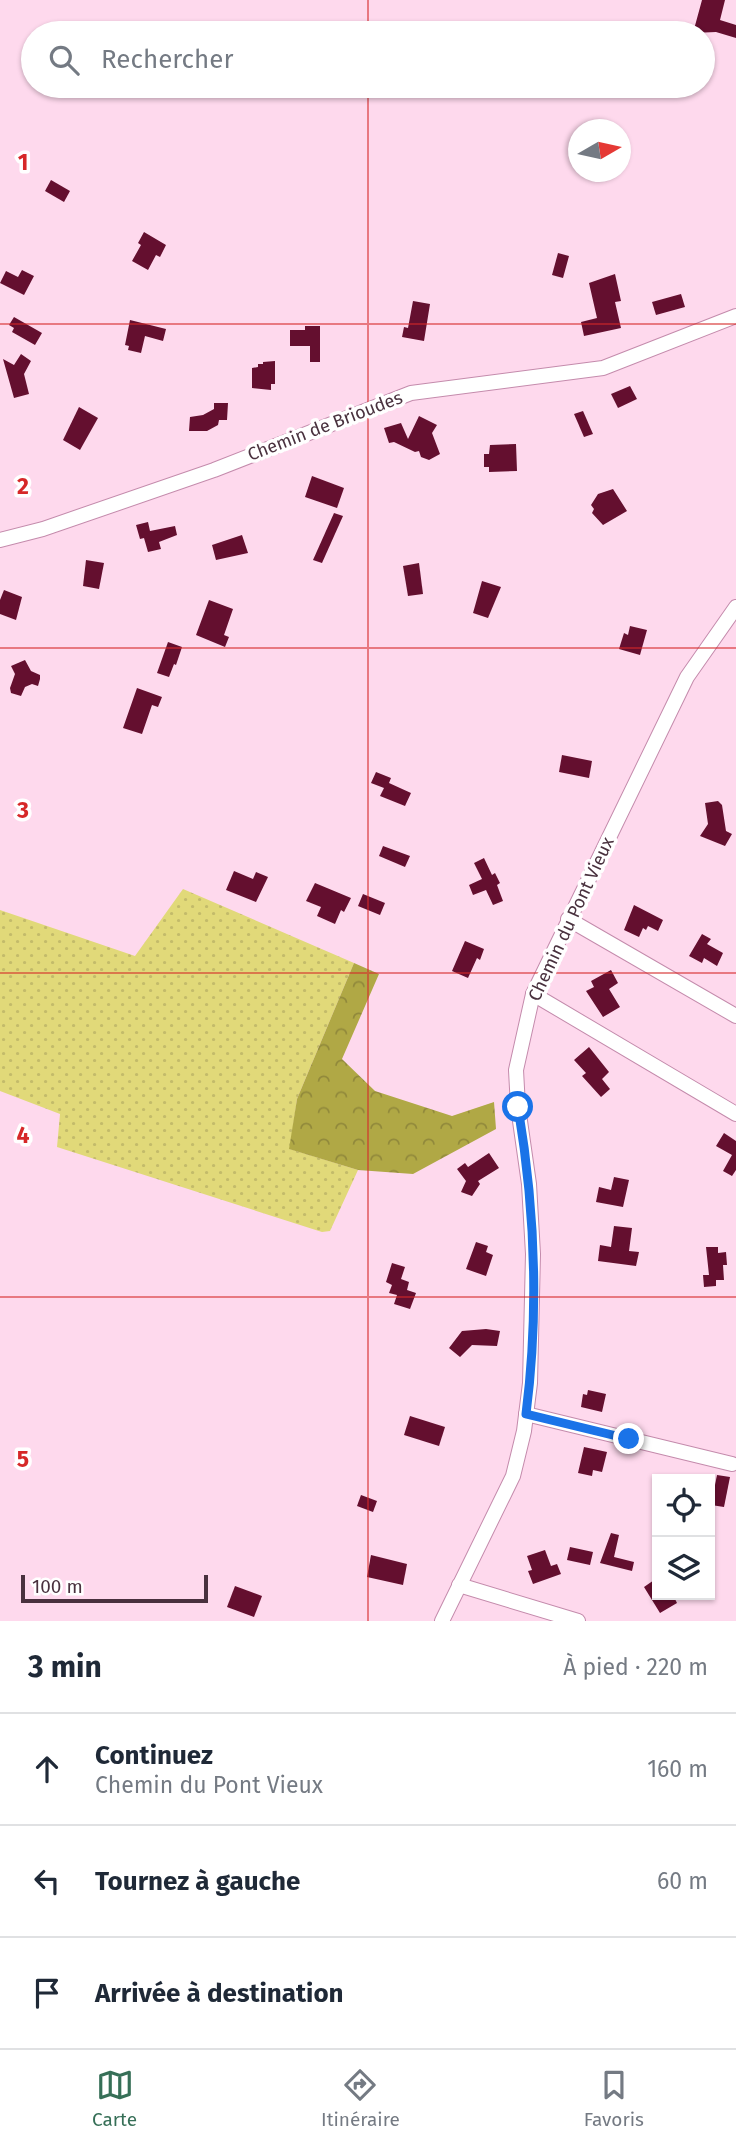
<!DOCTYPE html>
<html lang="fr">
<meta charset="utf-8">
<style>
body{margin:0;font-family:"Fira Sans",sans-serif;background:#f6f6f7;color:#1f2937}
.controls{position:absolute;right:21px;bottom:21px;display:grid;overflow:hidden;border-radius:0px;box-shadow:0 2px 5px #0004}
.controls button{width:63px;height:63px;display:grid;place-items:center;padding:0;border:0;border-bottom:2px solid #e0e1e3;background:#fff;color:#1f2937;font:35px sans-serif}
.compass{position:absolute;left:568px;top:119px;width:63px;height:63px;border-radius:50%;background:#fff;box-shadow:0 2px 5px #0004;rotate:81deg}
.scale{position:absolute;left:21px;bottom:18px;width:187px;box-sizing:border-box;padding-left:7px;border:4px solid #49313e;border-top:0;font-size:19px;line-height:24px;white-space:nowrap;color:#49313e;-webkit-text-stroke:5px #fff;paint-order:stroke}
.stop{position:absolute;width:21px;height:21px;margin:-16px;border:5px solid #1a73e8;border-radius:50%;background:#fff}
.stop.end{background:#1a73e8;border-color:#fff;box-shadow:0 2px 7px #0008}
.list{margin:0;padding:0;list-style:none}
h2{display:flex;justify-content:space-between;align-items:center;height:91px;margin:0;padding:0 28px;font-size:30px}
h2 small{font-size:23px;font-weight:400;color:#747a83}
.list li{display:grid;grid-template-columns:46px 1fr auto;gap:21px;align-items:center;box-sizing:border-box;height:112px;padding:0 28px;border-top:2px solid #e0e1e3}
.list b{display:block;font-size:26px;white-space:nowrap}
.list p{margin:0;font-size:23px;white-space:nowrap;color:#747a83}
.list em{font-size:23px;font-style:normal;color:#747a83}
.icon{flex:none;width:38px;height:38px;fill:none;stroke:currentColor;stroke-width:2;stroke-linecap:round;stroke-linejoin:round}
.map{position:relative;flex:none;width:736px;height:1621px;overflow:hidden}
.search{position:absolute;background:#fff;box-shadow:0 2px 5px #0004;left:21px;right:21px;top:21px;height:77px;display:flex;align-items:center;gap:18px;box-sizing:border-box;padding:0 24px;border-radius:38px;color:#747a83;font-size:26px}
.sheet{height:427px;background:#fff}
nav{display:flex;justify-content:space-around;align-items:center;box-sizing:border-box;height:98px;border-top:2px solid #e0e1e3;background:#fff;font-size:19px;color:#747a83}
nav a{display:grid;justify-items:center;gap:4px}
nav .on{color:#366f57}
.map>svg:first-child{display:block}
</style>
<div class="map">
<svg width="736" height="1621" viewBox="0 0 736 1621">
<defs>
<pattern id="grass-dots" width="8" height="8" patternUnits="userSpaceOnUse" patternTransform="scale(1.75)"><rect width="8" height="8" fill="#e1d979"/><path d="M2 2h.1M6 6h.1" fill="none" stroke="#c3bb6a" stroke-width="1.8" stroke-linecap="round"/></pattern>
<pattern id="forest-crowns" width="20" height="18" patternUnits="userSpaceOnUse" patternTransform="scale(1.75)"><rect width="20" height="18" fill="#b0a845"/><path d="M2 6a3 3 0 1 1 6 0M12 15a3 3 0 1 1 6 0" fill="none" stroke="#91893b"/></pattern>
</defs>
<rect width="100%" height="100%" fill="#fed9ed"/>
<polygon fill="url(#grass-dots)" points="183,889 354,963 297,1099 290,1149 358,1170 330,1231 322,1232 57,1147 60,1114 0,1091 0,910 135,956"/>
<polygon fill="url(#forest-crowns)" points="354,963 379,974 342,1059 375,1091 452,1116 494,1102 496,1129 413,1174 358,1170 289,1149 297,1099"/>
<g fill="#640f2f">
<polygon points="702,0 725,0 720,20 736,25 736,38 716,32 693,33"/>
<polygon points="51,180 70,191 64,202 45,191"/>
<polygon points="144,232 166,245 160,257 156,255 148,270 132,261 141,245 138,243"/>
<polygon points="558,253 569,256 563,278 552,275"/>
<polygon points="22,270 34,276 24,295 0,283 6,271 18,277"/>
<polygon points="615,274 621,301 615,302 621,328 584,336 581,322 597,318 589,283"/>
<polygon points="681,294 685,307 656,315 652,302"/>
<polygon points="413,301 430,304 424,341 402,337 404,327 408,328"/>
<polygon points="14,317 42,333 35,345 12,332 14,328 9,325"/>
<polygon points="130,320 166,329 163,341 145,336 141,353 128,350 129,346 125,345"/>
<polygon points="305,326 320,326 320,362 310,362 310,346 290,346 290,330 305,330"/>
<polygon points="21,354 31,361 24,374 29,394 14,398 3,359 14,365"/>
<polygon points="275,361 275,384 271,384 271,390 252,388 252,368 258,367 258,364 263,364 263,362"/>
<polygon points="630,386 637,399 618,408 611,394"/>
<polygon points="214,403 228,403 227,420 219,420 218,425 207,431 189,431 190,417 203,415 214,409"/>
<polygon points="79,407 98,418 80,450 63,440"/>
<polygon points="583,411 593,434 584,437 574,414"/>
<polygon points="419,416 437,425 432,433 440,454 429,460 421,457 419,451 415,452 394,442 389,443 384,428 401,423 408,439"/>
<polygon points="516,444 517,471 489,472 489,467 484,467 484,454 489,454 490,445"/>
<polygon points="312,476 344,488 337,508 305,497"/>
<polygon points="613,489 627,511 603,525 592,513 594,509 591,505 598,494"/>
<polygon points="334,513 343,516 322,563 313,560"/>
<polygon points="148,522 150,531 175,526 177,535 159,542 161,549 148,552 144,538 140,539 136,525"/>
<polygon points="242,535 248,553 216,560 212,545"/>
<polygon points="86,560 104,563 99,589 83,586"/>
<polygon points="419,563 423,594 408,596 403,566"/>
<polygon points="482,581 501,587 488,618 473,613"/>
<polygon points="4,590 22,597 16,620 0,614 0,600"/>
<polygon points="209,600 233,609 224,635 229,637 225,647 196,635"/>
<polygon points="630,626 647,630 640,655 619,649 624,633 628,635"/>
<polygon points="168,642 182,647 176,665 174,664 169,677 157,673"/>
<polygon points="25,660 31,671 40,675 40,679 38,686 32,684 25,687 21,696 11,693 10,688 15,674 11,666"/>
<polygon points="137,688 162,697 158,707 152,705 142,734 123,728"/>
<polygon points="562,755 592,761 589,778 559,772"/>
<polygon points="376,772 391,778 389,783 411,793 405,806 380,796 384,788 371,783"/>
<polygon points="718,801 722,805 726,831 732,834 725,846 700,836 708,824 705,803"/>
<polygon points="383,846 410,856 405,867 379,856"/>
<polygon points="484,858 492,875 495,873 500,883 497,885 503,901 493,905 486,890 473,895 469,885 482,879 474,863"/>
<polygon points="234,871 253,879 256,872 268,877 256,902 226,890"/>
<polygon points="315,883 351,898 344,912 341,910 335,924 317,916 321,907 306,901"/>
<polygon points="363,894 385,903 380,915 358,906"/>
<polygon points="634,905 663,920 658,931 648,926 646,930 643,928 639,937 624,930"/>
<polygon points="702,934 711,939 707,944 723,953 717,966 704,958 702,963 689,956"/>
<polygon points="465,941 484,949 480,960 477,958 468,978 452,971"/>
<polygon points="611,970 618,983 609,989 620,1007 603,1017 586,991 594,987 591,981"/>
<polygon points="589,1047 609,1072 602,1079 610,1089 601,1097 582,1076 586,1073 574,1060"/>
<polygon points="724,1133 736,1141 736,1170 732,1176 723,1171 732,1155 716,1146"/>
<polygon points="489,1153 499,1168 478,1181 480,1184 472,1196 461,1192 466,1181 457,1169 465,1163 468,1167"/>
<polygon points="614,1177 629,1180 623,1207 596,1202 599,1187 611,1190"/>
<polygon points="614,1226 632,1228 629,1251 639,1252 636,1266 598,1261 600,1245 611,1247"/>
<polygon points="476,1242 488,1246 486,1252 493,1255 486,1276 466,1269"/>
<polygon points="706,1247 718,1247 718,1253 726,1252 727,1265 723,1265 724,1280 716,1280 716,1286 704,1287 703,1275 709,1275"/>
<polygon points="392,1263 405,1267 401,1279 409,1282 407,1290 416,1293 410,1309 394,1304 397,1295 389,1293 392,1285 386,1282"/>
<polygon points="486,1329 500,1331 497,1346 472,1345 460,1357 449,1348 462,1331"/>
<polygon points="588,1390 606,1394 602,1412 581,1407 583,1394 587,1395"/>
<polygon points="410,1416 445,1427 439,1446 404,1435"/>
<polygon points="584,1447 607,1452 602,1472 593,1470 592,1476 578,1473"/>
<polygon points="717,1475 730,1477 724,1507 711,1505"/>
<polygon points="361,1495 377,1501 373,1512 357,1506"/>
<polygon points="611,1533 619,1535 614,1557 634,1562 632,1571 600,1563"/>
<polygon points="570,1547 593,1552 590,1565 567,1560"/>
<polygon points="545,1550 551,1566 557,1564 561,1574 533,1584 528,1571 532,1570 527,1556"/>
<polygon points="371,1555 407,1564 403,1585 367,1577"/>
<polygon points="657,1578 657,1595 673,1595 677,1603 660,1613 644,1587"/>
<polygon points="235,1586 262,1596 254,1617 227,1607"/>
</g>
<g fill="none" stroke-linecap="round" stroke-linejoin="round">
<g stroke="#c48bac" stroke-width="16">
<g id="minor">
<polyline points="0,540 43,529 214,470 411,393 603,368 736,316"/>
<polyline points="568,919 736,1016"/>
<polyline points="533,994 736,1114"/>
<polyline points="526,1414 732,1464"/>
<polyline points="459,1585 578,1621"/>
<polyline points="442,1621 513,1476 524,1431 530,1383 533,1254 529,1184 518,1107 516,1070 533,994 687,677 736,607"/>
</g>
</g>
<use href="#minor" stroke="#fff" stroke-width="14"/>
</g>
<g fill="none" stroke-linecap="round" stroke-linejoin="round">
<path stroke="#1a73e8" stroke-width="9" d="M518,1107C535,1208 539,1312 526,1414L629,1439"/>
</g>
<path fill="none" stroke="#d62828" stroke-width="2" stroke-opacity="0.55" d="M368,0V33M368,86V1621M0,324H736M0,648H736M0,973H736M0,1297H736"/>
<g text-anchor="middle" stroke-width="7" stroke-linejoin="round" paint-order="stroke">
<g font-size="18" fill="#49313e" stroke="#fff">
<text transform="translate(325 426) rotate(-21)" y="6">Chemin de Brioudes</text>
<text transform="translate(571 919) rotate(-65)" y="6">Chemin du Pont Vieux</text>
</g>
</g>
<g font-size="23" text-anchor="middle" font-weight="bold" fill="#d62828" stroke="#fff" stroke-width="7" stroke-linejoin="round" paint-order="stroke">
<text x="23" y="170">1</text>
<text x="23" y="494">2</text>
<text x="23" y="818">3</text>
<text x="23" y="1143">4</text>
<text x="23" y="1467">5</text>
</g>
</svg>
<div class="controls">
<button><svg class="icon" aria-label="locate" viewBox="0 0 24 24"><circle cx="12" cy="12" r="6"/><path d="M12 2v4M12 18v4M2 12h4M18 12h4"/></svg></button>
<button><svg class="icon" aria-label="layers" viewBox="0 0 24 24"><path d="M12 4l9 5-9 5-9-5zM3 14l9 5 9-5"/></svg></button>
</div>
<svg class="compass" viewBox="-18 -18 36 36"><path d="M0-13l5 13h-10z" fill="#e53935"/><path d="M0 13l5-13h-10z" fill="#747a83"/></svg>
<div class="scale">100 m</div>
<div class="stop" style="left:518px;top:1107px"></div>
<div class="stop end" style="left:629px;top:1439px"></div>
<div class="search"><svg class="icon" aria-label="search" viewBox="0 0 24 24"><circle cx="10" cy="10" r="6"/><path d="M15 15l6 6"/></svg>Rechercher</div>
</div>
<section class="sheet">
<h2>3 min<small>À pied · 220 m</small></h2>
<ul class="list">
<li><svg class="icon" aria-label="ahead" viewBox="0 0 24 24"><path d="M12 20V5M6 11l6-6 6 6"/></svg><div><b>Continuez</b><p>Chemin du Pont Vieux</p></div><em>160 m</em></li>
<li><svg class="icon" aria-label="left" viewBox="0 0 24 24"><path d="M17 20v-9H6M10 6l-5 5 5 5"/></svg><div><b>Tournez à gauche</b></div><em>60 m</em></li>
<li><svg class="icon" aria-label="arrive" viewBox="0 0 24 24"><path d="M6 21V4h12l-3 4 3 4H6"/></svg><div><b>Arrivée à destination</b></div></li>
</ul>
</section>
<nav>
<a class="on"><svg class="icon" aria-label="map" viewBox="0 0 24 24"><path d="M3 6l6-2 6 2 6-2v14l-6 2-6-2-6 2zM9 4v14M15 6v14"/></svg>Carte</a>
<a><svg class="icon" aria-label="directions" viewBox="0 0 24 24"><path d="M12 3l9 9-9 9-9-9zM9 14v-3h6M13 9l2 2-2 2"/></svg>Itinéraire</a>
<a><svg class="icon" aria-label="saved" viewBox="0 0 24 24"><path d="M7 4h10v16l-5-4-5 4z"/></svg>Favoris</a>
</nav>
